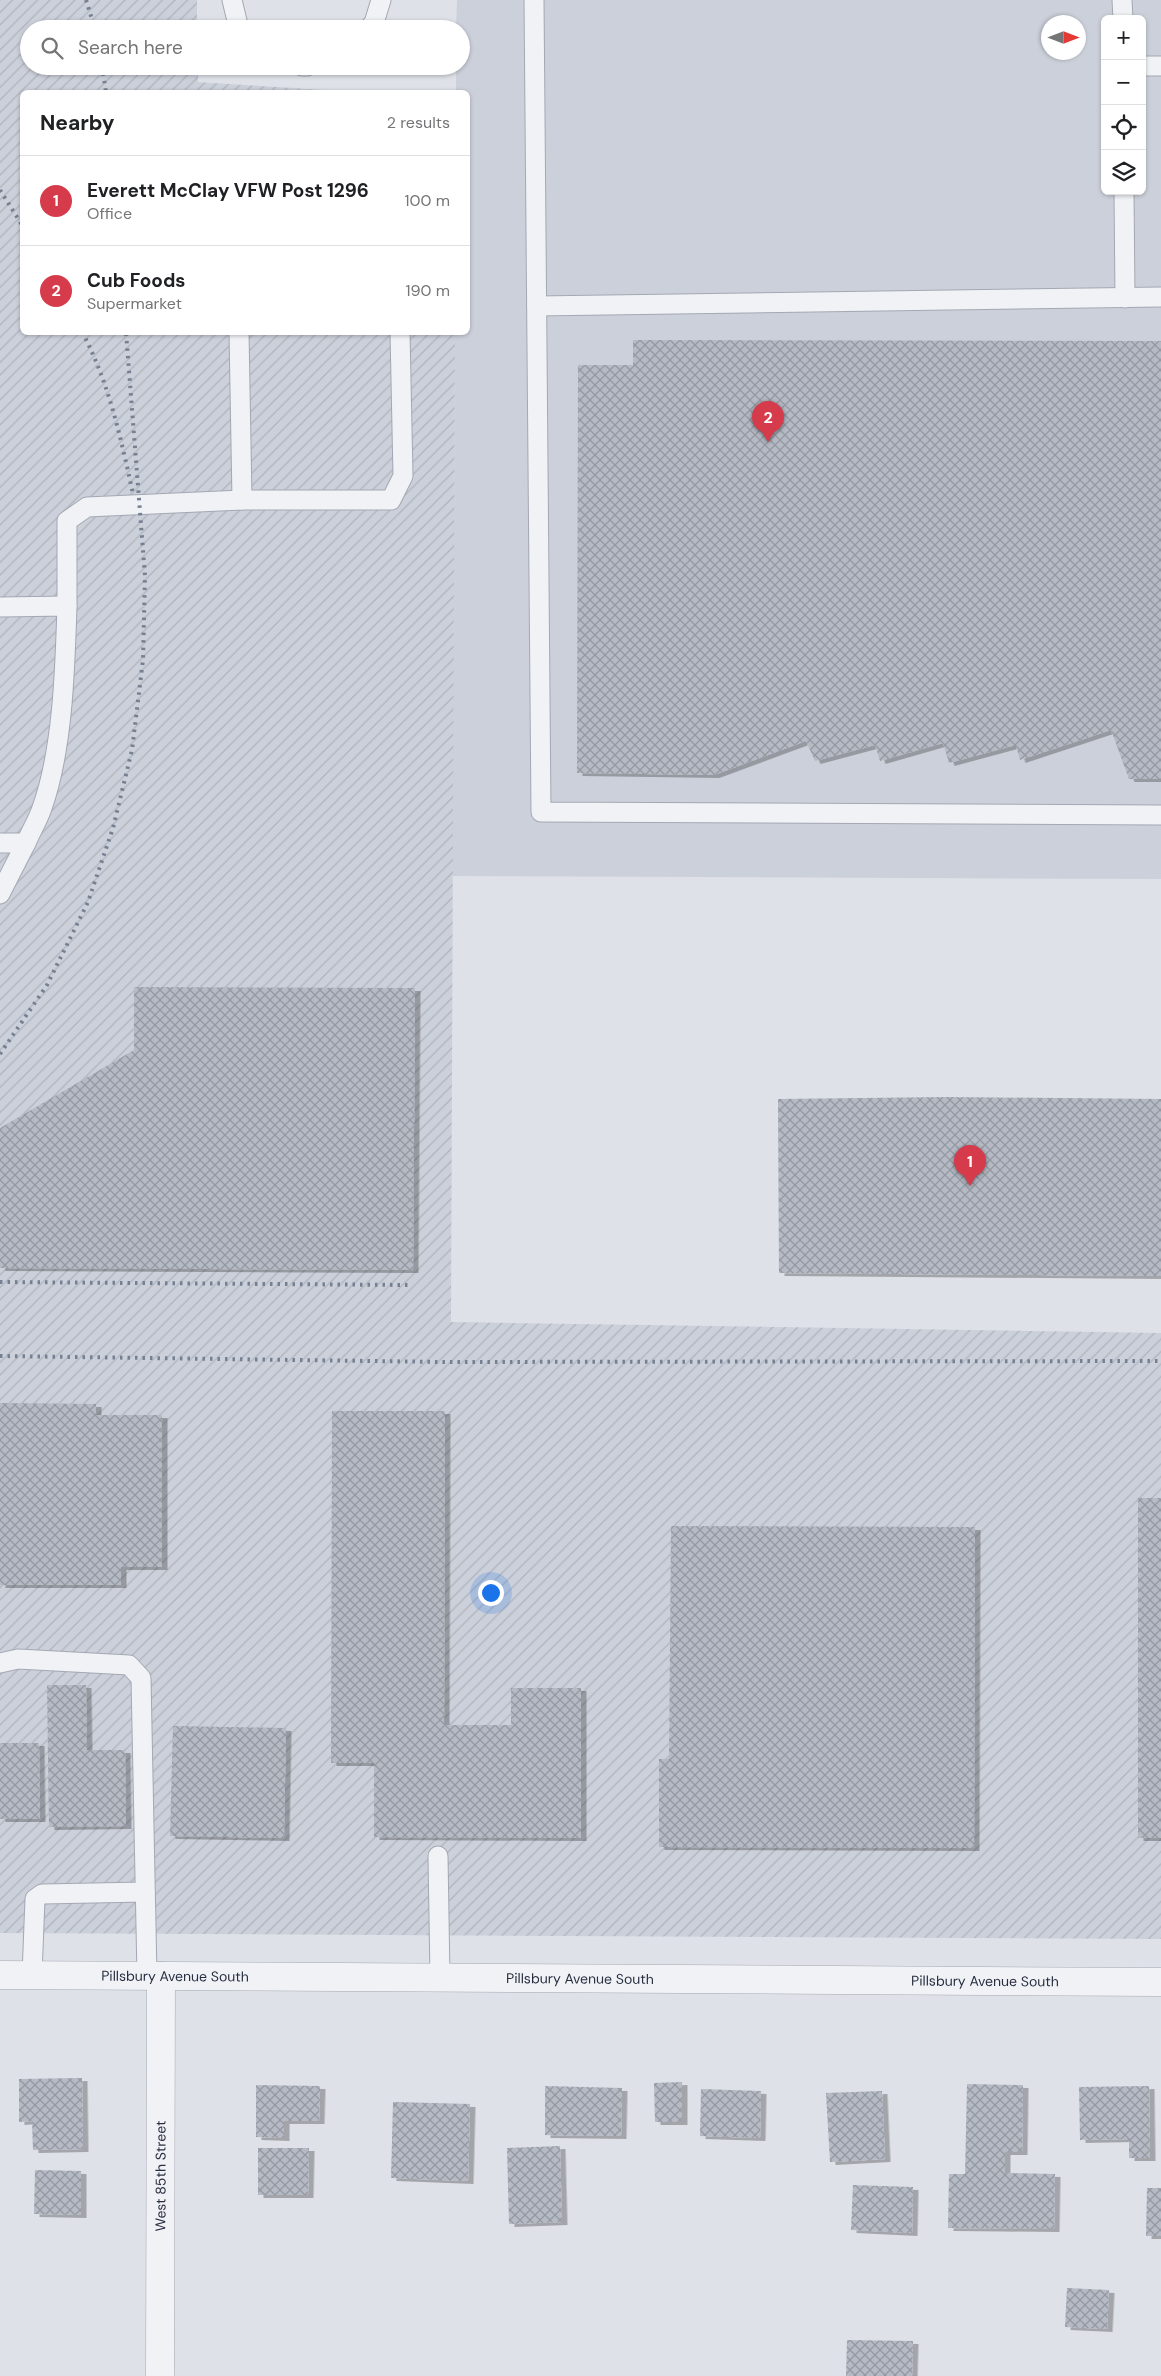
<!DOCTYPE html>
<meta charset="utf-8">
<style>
body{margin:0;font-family:"DM Sans",sans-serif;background:#f2f2f2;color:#202124}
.controls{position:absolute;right:15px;top:15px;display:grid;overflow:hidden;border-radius:8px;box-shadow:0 1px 4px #0004}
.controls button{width:45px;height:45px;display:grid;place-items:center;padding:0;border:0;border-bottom:1px solid #e0e0e0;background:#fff;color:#202124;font:25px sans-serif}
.compass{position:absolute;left:1041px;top:15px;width:45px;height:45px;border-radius:50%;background:#fff;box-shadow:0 1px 4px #0004;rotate:90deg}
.you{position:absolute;left:490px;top:1592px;width:18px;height:18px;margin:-12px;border:4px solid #fff;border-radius:50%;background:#1a73e8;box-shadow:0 0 0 8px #1a73e833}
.badge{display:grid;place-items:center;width:32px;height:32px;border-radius:50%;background:#d53b4a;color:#fff;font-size:16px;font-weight:700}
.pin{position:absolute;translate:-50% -41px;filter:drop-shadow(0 1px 2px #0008)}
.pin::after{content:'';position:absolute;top:26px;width:18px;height:15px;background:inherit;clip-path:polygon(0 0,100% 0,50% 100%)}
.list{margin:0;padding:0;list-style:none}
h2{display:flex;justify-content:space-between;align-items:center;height:65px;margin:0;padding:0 20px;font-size:21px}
h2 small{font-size:16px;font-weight:400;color:#757577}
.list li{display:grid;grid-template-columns:32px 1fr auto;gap:15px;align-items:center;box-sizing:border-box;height:90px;padding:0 20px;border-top:1px solid #e0e0e0}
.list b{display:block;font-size:19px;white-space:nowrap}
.list p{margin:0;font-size:16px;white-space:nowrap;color:#757577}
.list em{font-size:16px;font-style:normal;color:#757577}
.icon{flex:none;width:28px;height:28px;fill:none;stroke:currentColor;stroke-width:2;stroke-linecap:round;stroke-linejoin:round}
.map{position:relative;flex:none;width:1161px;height:2376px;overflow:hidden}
.search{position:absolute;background:#fff;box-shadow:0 1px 4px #0004;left:20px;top:20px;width:450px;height:55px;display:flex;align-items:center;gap:12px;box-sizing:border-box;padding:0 18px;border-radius:28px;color:#757577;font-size:19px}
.panel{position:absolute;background:#fff;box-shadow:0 1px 4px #0004;left:20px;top:90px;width:450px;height:245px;border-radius:8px}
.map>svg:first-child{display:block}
</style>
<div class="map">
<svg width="1161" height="2376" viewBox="0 0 1161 2376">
<defs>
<pattern id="industrial-furrows" width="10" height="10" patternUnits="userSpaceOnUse" patternTransform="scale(1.25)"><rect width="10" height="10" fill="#ccd0da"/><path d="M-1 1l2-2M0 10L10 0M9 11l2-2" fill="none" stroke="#afb3bc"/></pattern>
<pattern id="building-cross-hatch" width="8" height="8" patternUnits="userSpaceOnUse" patternTransform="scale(1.25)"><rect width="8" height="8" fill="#b5bac5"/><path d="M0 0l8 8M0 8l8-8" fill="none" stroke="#9398a1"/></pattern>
<filter id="shadow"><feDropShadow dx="5.5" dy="3" stdDeviation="0" flood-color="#0004"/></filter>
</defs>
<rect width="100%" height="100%" fill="#dee1e8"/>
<path fill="#ccd0da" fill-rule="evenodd" d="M457,0H1161V879L452,876L455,333L468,332V92H456V66H461V29H456ZM1105,19H1142V191H1105ZM1048,22H1078V52H1048Z"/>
<polygon fill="url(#industrial-furrows)" points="0,0 197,0 197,29 29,29 29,66 198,66 198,82 353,92 22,92 22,332 455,333 451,1322 1161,1333 1161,1939 0,1933"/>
<g fill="url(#building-cross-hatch)" filter="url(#shadow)">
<polygon points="633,340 1161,341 1161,779 1129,779 1111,730 1020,760 1016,746 1012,746 949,763 943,743 880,761 875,745 815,761 806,741 714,775 577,773 578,365 633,365"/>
<polygon points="134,987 415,988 413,1270 0,1268 0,1128 134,1050"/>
<polygon points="947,1097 1161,1099 1161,1276 779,1273 778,1099"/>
<polygon points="0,1403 96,1404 96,1415 162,1415 162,1567 121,1567 121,1585 0,1585"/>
<polygon points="332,1411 445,1411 444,1725 511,1725 511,1688 581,1688 581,1838 374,1837 374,1763 331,1763"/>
<rect x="1138" y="1498" width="23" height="340"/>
<polygon points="671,1526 975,1527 974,1848 659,1847 659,1759 669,1759"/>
<polygon points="47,1685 86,1685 87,1750 125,1750 126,1826 49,1827"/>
<polygon points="173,1726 286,1728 284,1838 170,1836"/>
<polygon points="0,1743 39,1743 40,1819 0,1819"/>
<polygon points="82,2078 83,2149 33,2150 32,2121 19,2122 19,2079"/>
<polygon points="682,2082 682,2122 655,2122 654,2083"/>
<polygon points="967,2084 1023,2085 1022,2152 1005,2152 1005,2173 1055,2174 1054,2229 948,2228 949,2174 965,2174"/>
<polygon points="256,2085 320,2086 319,2121 284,2121 284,2138 256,2137"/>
<polygon points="545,2086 622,2088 621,2136 545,2135"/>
<polygon points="1149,2086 1150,2158 1129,2158 1129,2139 1080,2140 1079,2087"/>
<polygon points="701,2089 761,2091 760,2138 700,2136"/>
<polygon points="882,2091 885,2159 830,2162 826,2093"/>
<polygon points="393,2102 470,2104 468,2181 391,2178"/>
<polygon points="560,2146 562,2222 509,2224 507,2148"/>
<polygon points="258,2148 309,2148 308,2195 258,2195"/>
<polygon points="35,2170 81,2171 81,2215 34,2214"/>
<polygon points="853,2185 913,2187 912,2233 851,2230"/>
<polygon points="1147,2188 1161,2188 1161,2236 1146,2236"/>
<polygon points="1067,2288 1109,2290 1107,2329 1065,2327"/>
<polygon points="847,2340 913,2341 912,2376 846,2376"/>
</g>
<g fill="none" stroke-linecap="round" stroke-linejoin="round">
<g stroke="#a3a8b2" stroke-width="21">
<g id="service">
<polyline points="232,0 239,29"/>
<polyline points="534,0 541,812 1161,815"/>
<polyline points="1122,0 1123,19"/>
<polyline points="368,29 374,23 381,0"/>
<polyline points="302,66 307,66"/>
<polyline points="1142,66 1161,66"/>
<polyline points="1124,191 1125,298"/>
<polyline points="537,306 1161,297"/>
<polyline points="239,332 242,500"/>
<polyline points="67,606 67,521 87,507 242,500 391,500 403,476 400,332"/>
<path d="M0,607L67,606C65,668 63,749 42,808C38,820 31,831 26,843H0"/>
<polyline points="0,894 26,843"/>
<polyline points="0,1663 18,1659 129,1665 141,1678 147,1976"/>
<polyline points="438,1856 440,1978"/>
<polyline points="32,1975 35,1899 42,1894 145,1892"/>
</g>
</g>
<g stroke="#a3a8b2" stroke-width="29">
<g id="minor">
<path id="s1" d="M0,1975L1161,1982"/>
<path id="s2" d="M160,2376L161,1976"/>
</g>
</g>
<use href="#service" stroke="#f1f2f6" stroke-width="19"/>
<use href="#minor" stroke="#f1f2f6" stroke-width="28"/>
<g stroke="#768093" stroke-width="4" stroke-dasharray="2.5 5" stroke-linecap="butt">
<polyline points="86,0 95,29"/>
<polyline points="102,66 106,92"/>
<polyline points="0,190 22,225"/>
<path d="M82,332C109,382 121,439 133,494"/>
<polyline points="0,1054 47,985 88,902 113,828 132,750 143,660 145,576 126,332"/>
<polyline points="0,1282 408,1285"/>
<polyline points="0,1356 444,1362 1161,1361"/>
</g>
</g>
<g text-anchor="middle" stroke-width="5" stroke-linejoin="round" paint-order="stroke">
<g font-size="14" fill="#262e40" stroke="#edf0f6">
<text dy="5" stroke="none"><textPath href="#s1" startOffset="175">Pillsbury Avenue South</textPath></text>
<text dy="5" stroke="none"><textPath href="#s1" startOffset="580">Pillsbury Avenue South</textPath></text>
<text dy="5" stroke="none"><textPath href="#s1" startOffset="985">Pillsbury Avenue South</textPath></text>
<text dy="5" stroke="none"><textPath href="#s2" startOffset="200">West 85th Street</textPath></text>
</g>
</g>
</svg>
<div class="controls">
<button>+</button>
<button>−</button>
<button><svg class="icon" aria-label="locate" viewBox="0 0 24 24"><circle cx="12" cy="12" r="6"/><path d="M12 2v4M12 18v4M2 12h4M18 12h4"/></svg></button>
<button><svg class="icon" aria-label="layers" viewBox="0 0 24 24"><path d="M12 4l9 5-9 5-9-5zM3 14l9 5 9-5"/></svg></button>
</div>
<svg class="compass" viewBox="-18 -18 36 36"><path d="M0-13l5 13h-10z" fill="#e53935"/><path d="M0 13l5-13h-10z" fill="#757577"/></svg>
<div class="you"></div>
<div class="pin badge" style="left:970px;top:1186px">1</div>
<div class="pin badge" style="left:768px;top:442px">2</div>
<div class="search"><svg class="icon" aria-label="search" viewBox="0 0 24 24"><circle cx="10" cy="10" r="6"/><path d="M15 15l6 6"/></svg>Search here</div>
<section class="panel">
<h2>Nearby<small>2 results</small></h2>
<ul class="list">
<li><span class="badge">1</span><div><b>Everett McClay VFW Post 1296</b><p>Office</p></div><em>100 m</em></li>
<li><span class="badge">2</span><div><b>Cub Foods</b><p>Supermarket</p></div><em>190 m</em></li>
</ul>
</section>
</div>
